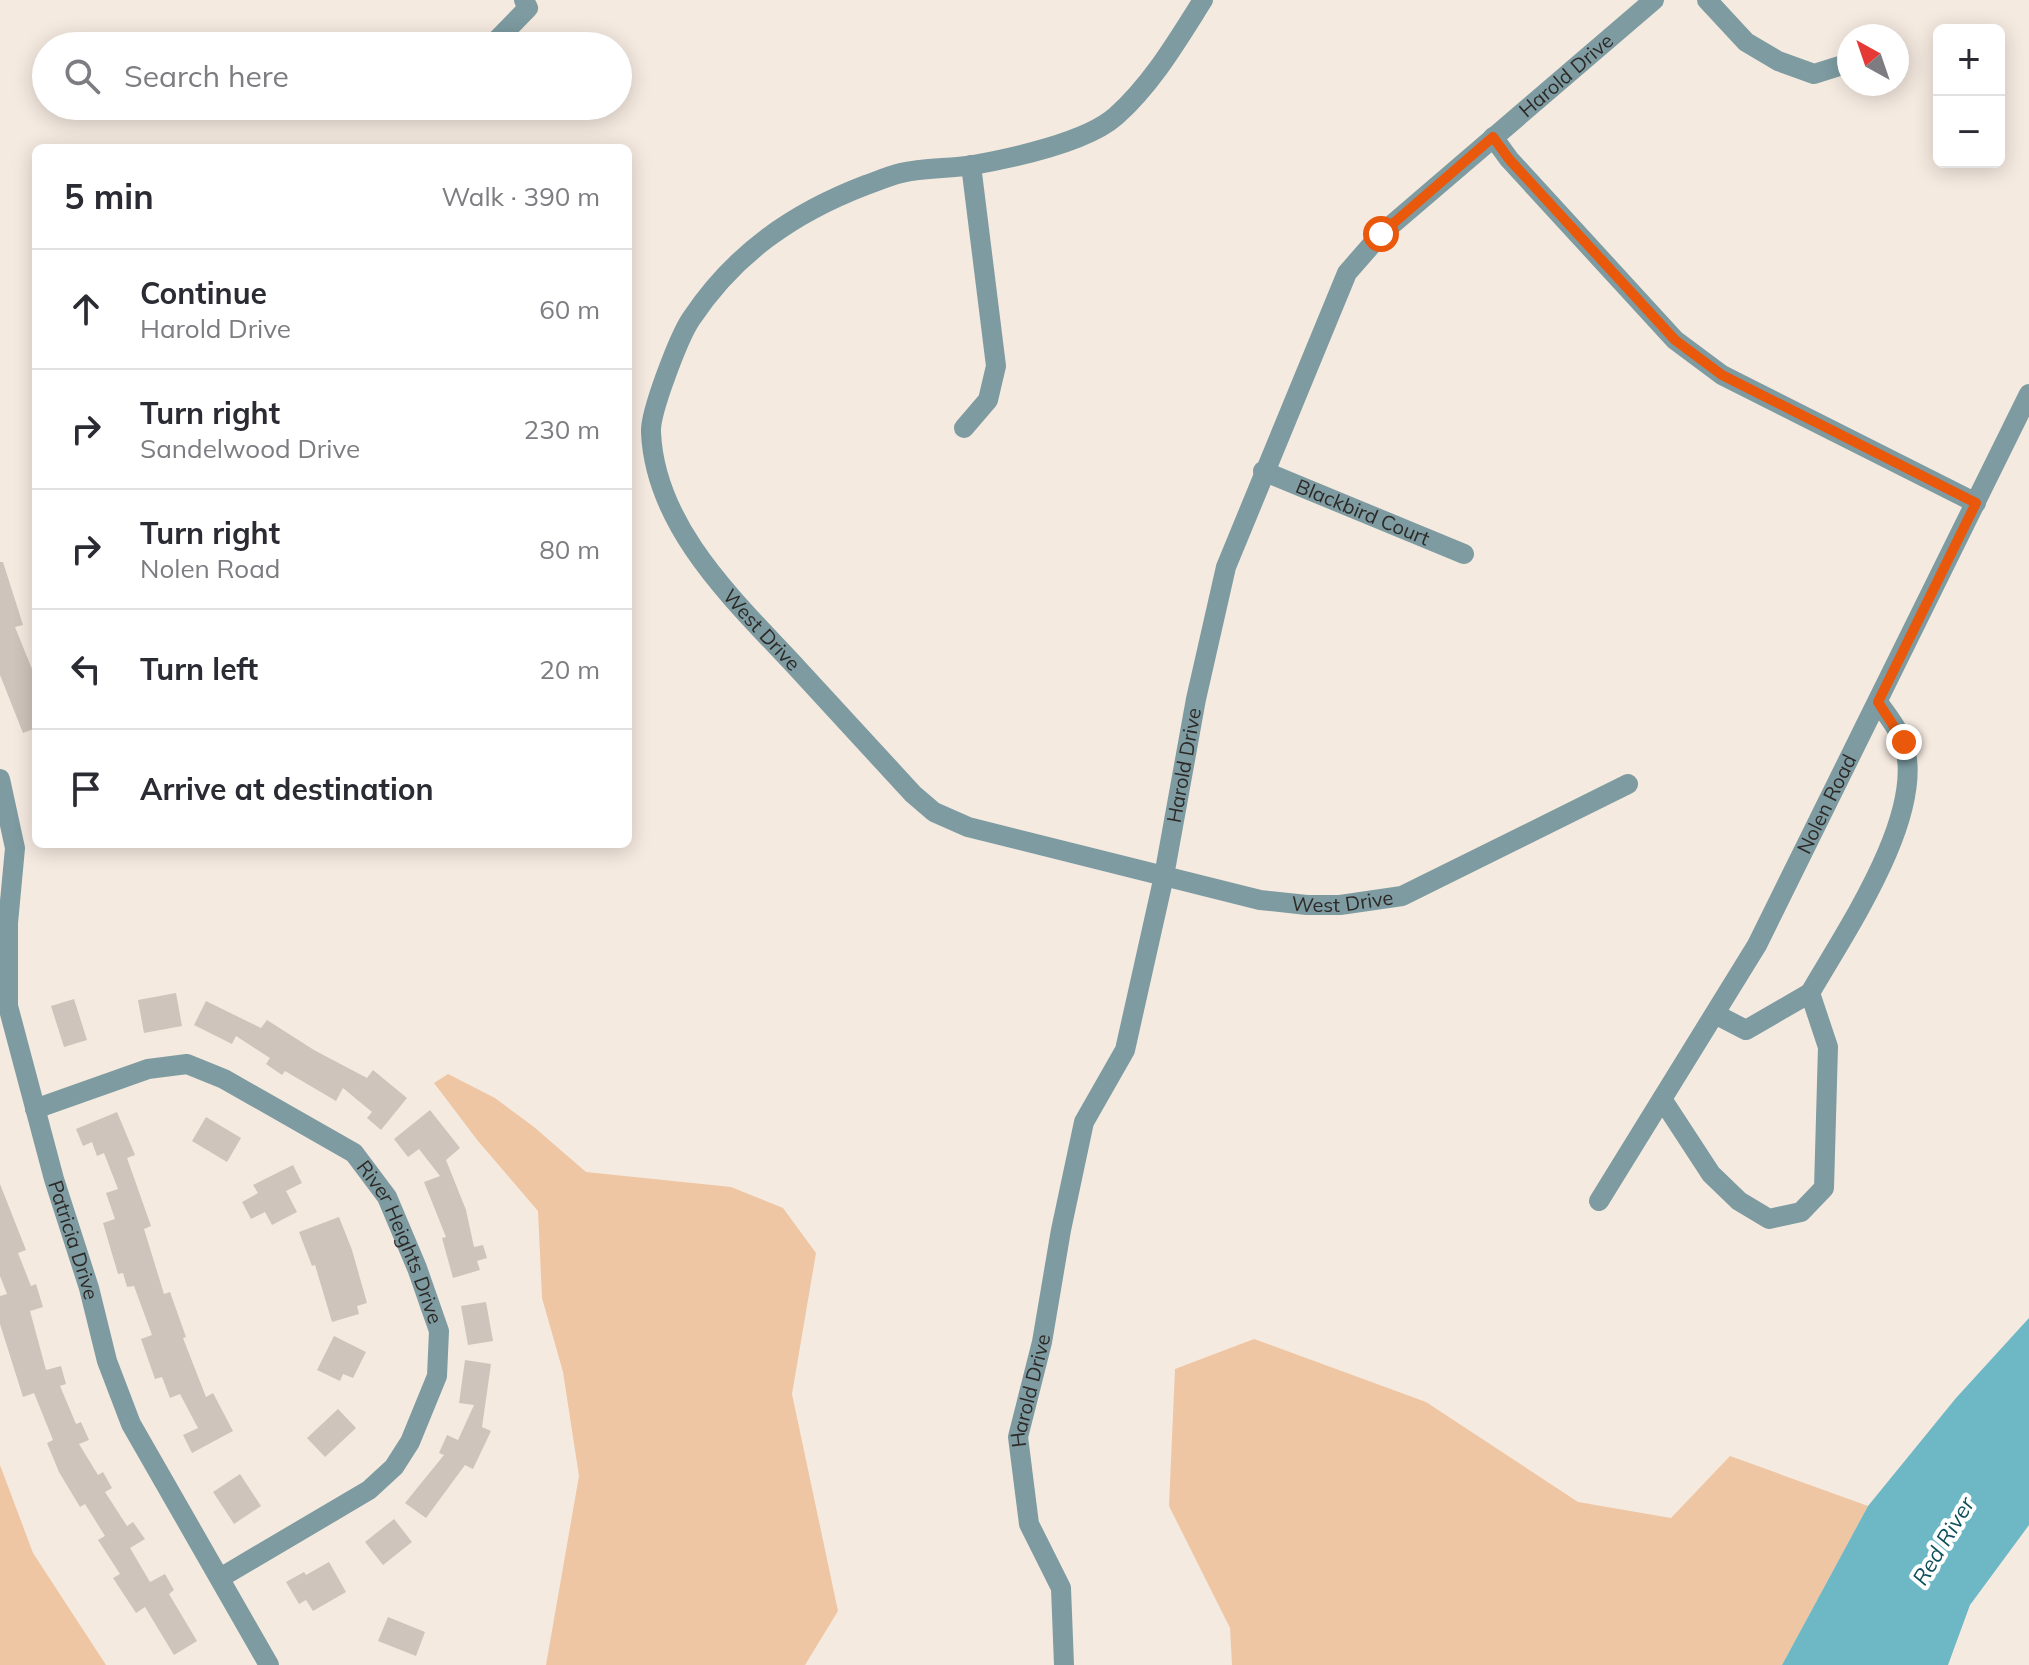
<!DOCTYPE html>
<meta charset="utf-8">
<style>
body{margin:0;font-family:Mulish,sans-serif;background:#f2f2f3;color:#2b2b33}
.controls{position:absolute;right:24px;top:24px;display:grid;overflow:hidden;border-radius:12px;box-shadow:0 4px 20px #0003}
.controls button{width:72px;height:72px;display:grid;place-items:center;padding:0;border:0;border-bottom:2px solid #e1e1e2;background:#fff;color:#2b2b33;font:40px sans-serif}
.compass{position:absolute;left:1837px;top:24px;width:72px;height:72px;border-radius:50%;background:#fff;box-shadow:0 4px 20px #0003;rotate:320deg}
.stop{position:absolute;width:24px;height:24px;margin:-18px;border:6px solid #ea580c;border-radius:50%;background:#fff}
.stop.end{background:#ea580c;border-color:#fff;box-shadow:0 2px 8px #0008}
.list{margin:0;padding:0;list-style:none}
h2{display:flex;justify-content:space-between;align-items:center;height:104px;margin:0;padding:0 32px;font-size:34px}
h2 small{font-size:26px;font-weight:400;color:#7c7c81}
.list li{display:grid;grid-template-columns:52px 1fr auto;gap:24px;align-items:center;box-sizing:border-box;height:120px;padding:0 32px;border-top:2px solid #e1e1e2}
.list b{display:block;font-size:30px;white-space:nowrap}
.list p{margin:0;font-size:26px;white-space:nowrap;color:#7c7c81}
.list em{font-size:26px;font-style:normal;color:#7c7c81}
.icon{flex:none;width:44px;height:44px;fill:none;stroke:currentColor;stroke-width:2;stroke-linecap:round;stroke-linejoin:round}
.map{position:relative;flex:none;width:2029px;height:1665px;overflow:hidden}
.search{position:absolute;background:#fff;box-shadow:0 4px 20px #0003;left:32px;top:32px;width:600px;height:88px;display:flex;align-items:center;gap:20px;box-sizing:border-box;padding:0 28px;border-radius:44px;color:#7c7c81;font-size:30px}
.panel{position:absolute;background:#fff;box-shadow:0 4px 20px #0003;left:32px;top:144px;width:600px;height:704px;border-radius:12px}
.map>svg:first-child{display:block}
</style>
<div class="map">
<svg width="2029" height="1665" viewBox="0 0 2029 1665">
<rect width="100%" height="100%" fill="#f5eae0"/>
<g fill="#efc6a3">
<polygon points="448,1074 495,1098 534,1127 586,1172 731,1187 783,1208 816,1253 792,1394 838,1611 805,1665 546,1665 579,1476 563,1372 542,1298 538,1211 478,1141 434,1083"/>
<polygon points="1254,1339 1426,1402 1578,1502 1671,1518 1730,1456 1868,1506 1782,1665 1232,1665 1230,1628 1169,1506 1175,1369"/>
<polygon points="0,1465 33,1553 106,1665 0,1665"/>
</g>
<polygon fill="#6eb8c6" points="2029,1318 2029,1525 1970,1605 1948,1665 1782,1665 1868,1506 1956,1398"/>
<g fill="#cfc4bb">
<polygon points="0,562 3,562 23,625 15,627 36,679 36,728 23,733 0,675"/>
<polygon points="176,993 182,1026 144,1033 138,1000"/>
<polygon points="74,999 87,1040 64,1047 51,1006"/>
<polygon points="206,1001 261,1028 267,1020 314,1050 367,1078 373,1070 407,1098 381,1130 367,1118 372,1112 343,1088 336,1101 285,1071 282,1075 266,1064 270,1058 236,1036 232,1044 194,1025"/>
<polygon points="430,1110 460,1148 446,1160 466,1210 474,1247 483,1245 487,1258 477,1261 480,1270 453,1278 442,1238 446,1237 424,1182 440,1176 419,1149 408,1157 394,1139"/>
<polygon points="117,1112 135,1155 127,1158 151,1226 144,1229 164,1294 170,1292 186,1337 183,1338 206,1397 213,1393 233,1431 192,1453 183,1435 198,1428 180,1394 170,1398 162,1377 155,1379 141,1339 152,1335 134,1286 127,1287 123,1273 118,1274 103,1223 115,1219 106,1193 118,1189 104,1153 97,1156 92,1142 83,1146 76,1129"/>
<polygon points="206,1117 241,1138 227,1162 192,1141"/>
<polygon points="293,1165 302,1183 286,1191 297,1212 272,1225 265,1212 251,1219 242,1202 258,1193 253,1185"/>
<polygon points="0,1184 26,1250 18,1253 31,1286 36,1284 43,1307 30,1311 46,1370 61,1366 66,1384 60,1386 76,1424 81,1422 89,1440 79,1444 98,1475 103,1472 112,1488 105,1492 127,1526 133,1522 145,1539 130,1548 150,1582 165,1574 174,1590 169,1594 197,1641 174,1655 145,1607 136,1613 113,1578 120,1574 98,1540 105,1536 85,1504 80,1507 59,1472 47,1443 53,1440 34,1393 23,1397 0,1324 0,1296 7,1294 0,1276"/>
<polygon points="339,1217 352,1250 367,1303 357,1306 359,1314 332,1322 315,1265 312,1266 299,1232"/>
<polygon points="486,1302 493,1341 468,1345 461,1306"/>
<polygon points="334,1336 366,1352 353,1378 343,1374 340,1381 317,1370"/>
<polygon points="465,1360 491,1364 482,1427 491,1431 473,1469 465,1465 426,1518 405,1503 444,1455 439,1453 447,1435 458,1440 474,1405 459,1403"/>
<polygon points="338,1409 356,1428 325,1457 307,1438"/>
<polygon points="240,1474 261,1506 234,1524 213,1492"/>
<polygon points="394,1519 412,1542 383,1565 365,1542"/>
<polygon points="329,1562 346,1592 313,1611 306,1600 299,1604 286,1582 304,1572 306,1575"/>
<polygon points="388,1617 425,1632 416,1656 378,1641"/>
</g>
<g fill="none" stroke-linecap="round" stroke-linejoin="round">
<g stroke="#7d9ba1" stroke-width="20">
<path id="s1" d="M1203,0C1177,41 1152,84 1116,116C1087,142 1012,158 973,165C949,169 924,167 901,173C889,176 877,181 866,185C793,213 735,253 691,319C679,337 650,412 651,432C655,529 737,603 798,669C837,711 875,753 913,794L934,812L968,827L1260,900L1307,905H1340L1402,896L1628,784"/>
<polyline points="1707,0 1746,42 1778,61 1814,74 1849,63"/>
<polyline points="491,46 528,8 524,0"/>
<polyline points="1493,137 1509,159 1675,340 1722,375 1976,503"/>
<polyline points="964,428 988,400 996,366 971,165"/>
<path id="s2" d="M1263,471L1464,554"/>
<path id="s3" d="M0,779L15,848L8,923V1006L54,1179L89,1288L107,1361L131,1424L269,1665"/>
<polyline points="1715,1014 1746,1030 1810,993"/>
<path d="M1662,1099L1711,1174L1739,1201L1769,1219L1801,1212L1824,1188L1828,1047L1810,993C1845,932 1926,815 1904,744C1899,729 1886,714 1878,702"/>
<path id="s4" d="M35,1109L148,1069L187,1064L224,1079L354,1153L387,1197L417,1268L439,1331L437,1376L410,1442L394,1467L369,1490L220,1578"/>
<path id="s5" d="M1599,1201L1757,945L2029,394"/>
<path id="s6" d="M1064,1665L1061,1588L1029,1524L1018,1437L1042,1342L1061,1230L1084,1122L1125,1050L1164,876L1196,699L1226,567L1347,273L1381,234L1654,0"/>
</g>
</g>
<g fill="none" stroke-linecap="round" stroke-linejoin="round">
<polyline stroke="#ea580c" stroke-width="10" points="1381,234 1493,137 1509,159 1675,340 1722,375 1976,503 1878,702 1904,742"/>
</g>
<g text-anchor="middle" stroke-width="8" stroke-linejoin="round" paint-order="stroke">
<g font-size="20" fill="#2d2926" stroke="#fff">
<text dy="7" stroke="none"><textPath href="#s6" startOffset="1748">Harold Drive</textPath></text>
<text dy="7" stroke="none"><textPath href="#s2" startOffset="108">Blackbird Court</textPath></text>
<text dy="7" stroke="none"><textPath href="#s1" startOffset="984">West Drive</textPath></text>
<text dy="7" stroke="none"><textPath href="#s6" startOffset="932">Harold Drive</textPath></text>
<text dy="7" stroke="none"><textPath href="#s5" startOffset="458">Nolen Road</textPath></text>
<text dy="7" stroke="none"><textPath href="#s1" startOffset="1656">West Drive</textPath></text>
<text dy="7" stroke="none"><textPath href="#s3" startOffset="472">Patricia Drive</textPath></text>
<text dy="7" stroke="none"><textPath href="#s4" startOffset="450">River Heights Drive</textPath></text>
<text dy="7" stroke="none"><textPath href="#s6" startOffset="284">Harold Drive</textPath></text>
</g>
<g font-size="22" font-style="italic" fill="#0e505b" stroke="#fff">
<text transform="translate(1943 1541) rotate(-59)" y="8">Red River</text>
</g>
</g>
</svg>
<div class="controls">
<button>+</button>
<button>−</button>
</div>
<svg class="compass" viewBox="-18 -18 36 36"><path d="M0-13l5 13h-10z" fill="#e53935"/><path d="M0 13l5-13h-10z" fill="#7c7c81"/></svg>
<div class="stop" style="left:1381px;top:234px"></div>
<div class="stop end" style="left:1904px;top:742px"></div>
<div class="search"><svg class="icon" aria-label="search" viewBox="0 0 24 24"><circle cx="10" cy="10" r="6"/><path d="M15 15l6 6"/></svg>Search here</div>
<section class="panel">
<h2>5 min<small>Walk · 390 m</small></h2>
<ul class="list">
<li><svg class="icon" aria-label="ahead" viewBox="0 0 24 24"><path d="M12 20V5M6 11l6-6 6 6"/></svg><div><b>Continue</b><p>Harold Drive</p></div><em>60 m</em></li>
<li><svg class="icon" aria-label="right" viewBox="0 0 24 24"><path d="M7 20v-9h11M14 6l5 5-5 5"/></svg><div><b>Turn right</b><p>Sandelwood Drive</p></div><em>230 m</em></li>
<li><svg class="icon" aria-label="right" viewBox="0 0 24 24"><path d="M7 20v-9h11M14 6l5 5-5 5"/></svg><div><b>Turn right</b><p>Nolen Road</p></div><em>80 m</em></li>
<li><svg class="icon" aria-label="left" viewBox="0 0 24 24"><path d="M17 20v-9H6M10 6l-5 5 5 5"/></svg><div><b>Turn left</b></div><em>20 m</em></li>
<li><svg class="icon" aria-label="arrive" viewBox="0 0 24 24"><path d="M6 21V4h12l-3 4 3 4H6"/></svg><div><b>Arrive at destination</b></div></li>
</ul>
</section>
</div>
